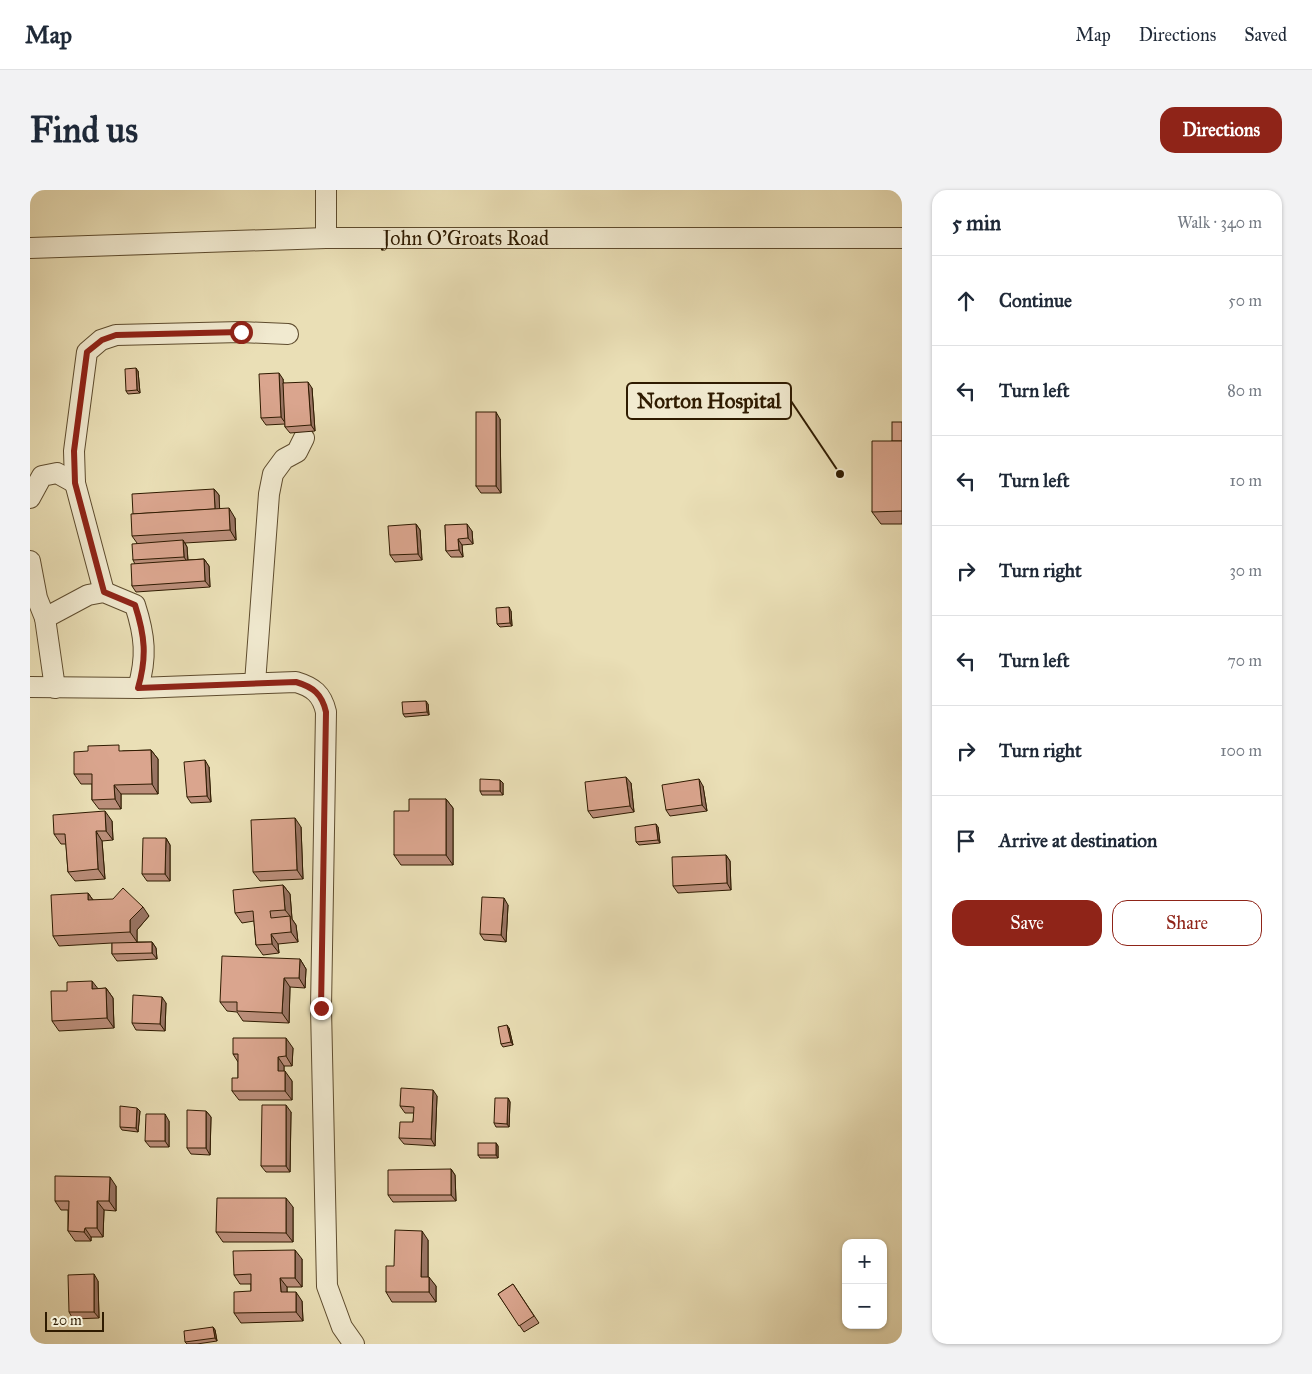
<!DOCTYPE html>
<meta charset="utf-8">
<style>
body{margin:0;font-family:"IM FELL Great Primer",serif;background:#f2f2f3;color:#1f2937}
.controls{position:absolute;right:15px;bottom:15px;display:grid;overflow:hidden;border-radius:10px;box-shadow:0 1px 4px #0004}
.controls button{width:45px;height:45px;display:grid;place-items:center;padding:0;border:0;border-bottom:1px solid #e0e1e3;background:#fff;color:#1f2937;font:25px sans-serif}
.scale{position:absolute;left:15px;bottom:12px;width:59px;box-sizing:border-box;padding-left:5px;border:2px solid #2f1b01;border-top:0;font-size:14px;line-height:18px;white-space:nowrap;color:#2f1b01;-webkit-text-stroke:4px #f1ead0;paint-order:stroke}
.stop{position:absolute;width:15px;height:15px;margin:-11px;border:4px solid #8f2418;border-radius:50%;background:#fff}
.stop.end{background:#8f2418;border-color:#fff;box-shadow:0 1px 5px #0008}
.list{margin:0;padding:0;list-style:none}
h2{display:flex;justify-content:space-between;align-items:center;height:65px;margin:0;padding:0 20px;font-size:21px}
h2 small{font-size:16px;font-weight:400;color:#747a83}
.list li{display:grid;grid-template-columns:32px 1fr auto;gap:15px;align-items:center;box-sizing:border-box;height:90px;padding:0 20px;border-top:1px solid #e0e1e3}
.list b{display:block;font-size:19px;white-space:nowrap}
.list em{font-size:16px;font-style:normal;color:#747a83}
.actions{display:flex;gap:10px;padding:15px 20px}
.actions a{flex:1;padding:11px 0;border:1px solid #8f2418;border-radius:15px;text-align:center;font-size:18px;color:#8f2418}
.actions .main{background:#8f2418;color:#fff}
.icon{flex:none;width:28px;height:28px;fill:none;stroke:currentColor;stroke-width:2;stroke-linecap:round;stroke-linejoin:round}
.map{position:relative;flex:none;width:872px;height:1154px;overflow:hidden;border-radius:15px}
header{display:flex;align-items:center;gap:30px;box-sizing:border-box;height:70px;padding:0 25px;background:#fff;border-bottom:1px solid #e0e1e3}
header strong{font-size:24px}
nav{display:flex;gap:28px;margin-inline-start:auto;font-size:18px}
.intro{display:flex;align-items:center;justify-content:space-between;box-sizing:border-box;height:120px;padding:0 30px}
h1{margin:0;font-size:35px}
.button{padding:12px 22px;border-radius:15px;background:#8f2418;color:#fff;font-size:18px;font-weight:700}
main{display:flex;gap:30px;padding:0 30px}
aside{flex:1;background:#fff;border-radius:15px;box-shadow:0 1px 4px #0004}
.map>svg:first-child{display:block}
</style>
<header>
<strong>Map</strong>
<nav><a>Map</a><a>Directions</a><a>Saved</a></nav>
</header>
<div class="intro"><h1>Find us</h1><a class="button">Directions</a></div>
<main>
<div class="map">
<svg width="872" height="1154" viewBox="0 0 872 1154">
<rect width="100%" height="100%" fill="#eadfb6"/>
<filter id="stains"><feTurbulence type="fractalNoise" baseFrequency=".004" numOctaves="4"/><feColorMatrix values="0 0 0 0 .2 0 0 0 0 .09 0 0 0 0 .02 0 0 0 .5 -.17"/></filter>
<radialGradient id="worn" r=".72"><stop offset=".6" stop-color="#630" stop-opacity="0"/><stop offset="1" stop-color="#630" stop-opacity=".3"/></radialGradient>
<g fill="none" stroke-linecap="round" stroke-linejoin="round">
<g stroke="#5e4c2e" stroke-width="22">
<g id="minor">
<polyline points="296,48 296,0"/>
<path id="s1" d="M0,58L296,48H872"/>
<polyline points="0,308 12,286 27,283 45,293"/>
<polyline points="0,371 7,408 15,428"/>
<polyline points="74,402 45,293 44,261 57,162 71,150 86,145 211,142 258,144"/>
<polyline points="225,493 239,304 243,284 254,269 267,262 274,248"/>
<path d="M0,497L108,498L266,492C283,497 292,504 296,522L291,818L297,1096L312,1137L324,1154"/>
<path d="M25,498L15,428L58,405L74,402L105,415C115,446 117,467 108,498"/>
</g>
</g>
<use href="#minor" stroke="#f1ead0" stroke-width="20"/>
</g>
<g fill="#bb8e7a" stroke="#2f1b01">
<polygon points="108,181 110,203 98,204 96,201"/>
<polygon points="253,189 253,193 282,198 285,241 260,243 255,237 255,234 236,235 231,228"/>
<polygon points="470,229 471,303 451,303 446,296"/>
<polygon points="872,232 872,334 851,334 842,322 862,251"/>
<polygon points="184,299 189,305 189,319 205,328 206,350 155,353 157,357 158,370 174,369 179,376 180,397 106,402 102,396 105,374 103,370 107,353 102,346"/>
<polygon points="386,334 390,340 392,370 365,372 360,365"/>
<polygon points="415,335 442,341 443,354 432,355 433,367 421,367 416,361"/>
<polygon points="481,421 482,436 470,437 467,434"/>
<polygon points="398,514 399,525 375,527 373,524"/>
<polygon points="121,560 128,569 128,604 91,604 91,619 69,619 62,610 62,594 51,594 44,584 93,561"/>
<polygon points="179,577 181,612 161,613 157,607"/>
<polygon points="470,590 473,593 473,605 452,605 450,601"/>
<polygon points="601,593 604,622 563,628 558,621"/>
<polygon points="673,596 677,621 640,626 636,620"/>
<polygon points="416,609 423,618 423,675 371,675 364,665 379,621"/>
<polygon points="82,631 83,650 72,651 75,689 45,691 38,682 36,654 31,654 24,644"/>
<polygon points="271,637 273,689 230,691 223,682"/>
<polygon points="628,637 630,653 609,655 606,652"/>
<polygon points="136,648 140,655 140,691 117,691 112,684"/>
<polygon points="696,665 700,671 701,700 648,703 643,696"/>
<polygon points="253,695 260,704 262,729 266,735 268,752 248,754 249,763 233,765 226,755 224,731 212,733 205,723"/>
<polygon points="58,703 63,710 119,726 107,740 107,752 122,752 126,758 127,769 87,771 82,764 82,753 29,756 23,746"/>
<polygon points="478,715 476,752 454,750 450,744"/>
<polygon points="270,769 276,779 275,798 260,797 259,833 213,831 207,822 197,821 190,812"/>
<polygon points="76,798 83,808 84,838 29,841 22,831 68,799"/>
<polygon points="136,813 135,841 106,840 102,833"/>
<polygon points="479,838 483,855 473,857 471,854"/>
<polygon points="263,858 262,876 254,876 254,881 262,891 262,910 209,910 202,901 208,888 208,872 203,864"/>
<polygon points="407,906 405,956 374,954 369,948 383,932 384,923 375,923 370,916"/>
<polygon points="478,908 480,912 479,937 466,937 464,933"/>
<polygon points="110,921 108,942 92,940 90,937"/>
<polygon points="176,921 181,927 180,965 161,964 157,958"/>
<polygon points="261,922 260,982 236,982 231,976"/>
<polygon points="139,931 139,957 120,957 115,951"/>
<polygon points="466,953 468,956 468,968 450,968 448,965"/>
<polygon points="421,979 425,985 426,1011 363,1012 358,1005"/>
<polygon points="86,996 86,1021 74,1020 73,1047 61,1047 61,1051 45,1051 38,1041 38,1020 31,1020 25,1011"/>
<polygon points="263,1017 263,1052 193,1052 186,1042"/>
<polygon points="398,1050 398,1087 406,1096 406,1112 362,1112 356,1102 364,1076"/>
<polygon points="272,1069 272,1097 257,1097 257,1102 272,1111 273,1131 211,1133 204,1123 221,1101 221,1094 210,1094 204,1085"/>
<polygon points="68,1091 69,1128 43,1129 39,1122"/>
<polygon points="483,1094 509,1133 494,1142 468,1104"/>
<polygon points="183,1137 185,1140 187,1151 167,1154 157,1154 155,1152"/>
</g>
<g fill="#997463" stroke="#2f1b01">
<polygon points="106,178 108,181 110,203 107,200"/>
<polygon points="249,183 253,189 256,234 251,227"/>
<polygon points="278,192 282,198 285,241 281,235"/>
<polygon points="466,222 470,229 471,303 466,296"/>
<polygon points="184,299 189,305 190,326 185,319"/>
<polygon points="199,318 205,328 206,350 200,340"/>
<polygon points="386,334 390,340 392,370 388,364"/>
<polygon points="437,334 442,341 443,354 438,348"/>
<polygon points="428,349 432,355 433,367 429,360"/>
<polygon points="153,350 157,357 158,373 154,367"/>
<polygon points="174,369 179,376 180,397 175,391"/>
<polygon points="479,417 481,421 482,436 480,433"/>
<polygon points="396,511 398,514 399,525 397,522"/>
<polygon points="121,560 128,569 128,604 122,594"/>
<polygon points="175,570 179,577 181,612 177,606"/>
<polygon points="596,587 601,593 604,622 600,616"/>
<polygon points="669,589 673,596 677,621 672,615"/>
<polygon points="470,590 473,593 473,605 470,601"/>
<polygon points="84,595 91,604 91,619 85,609"/>
<polygon points="416,609 423,618 423,675 416,665"/>
<polygon points="75,621 82,631 83,650 76,641"/>
<polygon points="265,628 271,637 273,689 267,680"/>
<polygon points="626,634 628,637 630,653 628,650"/>
<polygon points="66,641 72,651 75,689 68,679"/>
<polygon points="136,648 140,655 140,691 135,684"/>
<polygon points="696,665 700,671 701,700 697,693"/>
<polygon points="253,695 260,704 262,729 266,735 268,752 261,742 260,726 255,720"/>
<polygon points="58,703 65,713 58,710"/>
<polygon points="474,708 478,715 476,752 471,745"/>
<polygon points="113,717 119,726 107,740 107,752 100,742 100,730"/>
<polygon points="241,744 248,754 249,763 242,754"/>
<polygon points="122,752 126,758 127,769 122,763"/>
<polygon points="270,769 276,779 275,798 269,788"/>
<polygon points="254,788 260,797 259,833 252,823"/>
<polygon points="62,791 69,800 62,799"/>
<polygon points="76,798 83,808 84,838 77,828"/>
<polygon points="132,807 136,813 135,841 130,834"/>
<polygon points="477,835 479,838 483,855 481,852"/>
<polygon points="256,848 263,858 262,876 256,866"/>
<polygon points="248,867 254,876 254,891 248,881"/>
<polygon points="255,881 262,891 262,910 255,901"/>
<polygon points="403,900 407,906 405,956 401,949"/>
<polygon points="478,908 480,912 479,937 477,934"/>
<polygon points="256,915 261,922 260,982 256,976"/>
<polygon points="107,918 110,921 108,942 106,938"/>
<polygon points="176,921 181,927 180,965 176,958"/>
<polygon points="135,924 139,931 139,957 135,951"/>
<polygon points="466,953 468,956 468,968 466,965"/>
<polygon points="421,979 425,985 426,1011 421,1005"/>
<polygon points="80,987 86,996 86,1021 79,1011"/>
<polygon points="256,1008 263,1017 263,1052 256,1043"/>
<polygon points="67,1011 74,1020 73,1047 67,1038"/>
<polygon points="55,1038 61,1047 61,1051 54,1042"/>
<polygon points="392,1041 398,1050 398,1096 391,1087"/>
<polygon points="265,1060 272,1069 272,1097 265,1088"/>
<polygon points="64,1084 68,1091 69,1128 64,1122"/>
<polygon points="399,1087 406,1096 406,1112 399,1102"/>
<polygon points="250,1088 257,1097 257,1111 251,1102"/>
<polygon points="266,1102 272,1111 273,1131 266,1122"/>
<polygon points="183,1137 185,1140 187,1151 185,1148"/>
</g>
<g fill="#daa58e" stroke="#2f1b01">
<polygon points="106,178 107,200 96,201 95,179"/>
<polygon points="249,183 251,227 231,228 229,184"/>
<polygon points="278,192 281,235 255,237 253,193"/>
<rect x="446" y="222" width="20" height="74"/>
<rect x="862" y="232" width="10" height="19"/>
<polygon points="842,251 872,251 872,321 842,322"/>
<polygon points="184,299 185,319 103,324 102,304"/>
<polygon points="199,318 200,340 102,346 101,324"/>
<polygon points="386,334 388,364 360,365 358,336"/>
<polygon points="437,334 438,348 428,349 429,360 416,361 415,335"/>
<polygon points="153,350 154,367 103,370 102,354"/>
<polygon points="174,369 175,391 102,396 101,374"/>
<polygon points="479,417 480,433 467,434 466,418"/>
<polygon points="396,511 397,522 373,524 372,512"/>
<polygon points="89,555 89,561 121,560 122,594 84,595 85,609 62,610 62,584 44,584 44,562 58,561 58,556"/>
<polygon points="175,570 177,606 157,607 154,572"/>
<polygon points="596,587 600,616 558,621 555,592"/>
<polygon points="450,589 470,590 470,601 450,601"/>
<polygon points="669,589 672,615 636,620 632,595"/>
<polygon points="379,609 416,609 416,665 364,665 364,621 379,621"/>
<polygon points="75,621 76,641 66,641 68,679 38,682 35,644 24,644 23,625"/>
<polygon points="265,628 267,680 223,682 221,630"/>
<polygon points="626,634 628,650 606,652 605,637"/>
<polygon points="113,648 136,648 135,684 112,684"/>
<polygon points="696,665 697,693 643,696 642,667"/>
<polygon points="253,695 255,720 240,721 241,728 260,726 261,742 241,744 242,754 226,755 223,721 205,723 203,700"/>
<polygon points="93,698 113,717 100,730 100,742 23,746 21,705 58,703 58,710 83,709"/>
<polygon points="452,707 474,708 471,745 450,744"/>
<polygon points="122,752 122,763 82,764 82,753"/>
<polygon points="192,766 270,769 269,788 254,788 252,823 207,821 207,812 190,812"/>
<polygon points="62,791 62,799 76,798 77,828 22,831 21,801 37,801 37,792"/>
<polygon points="103,805 132,807 130,834 102,833"/>
<polygon points="477,835 481,852 471,854 468,837"/>
<polygon points="203,848 256,848 256,866 248,867 248,881 255,881 255,901 202,901 202,888 208,888 208,864 203,864"/>
<polygon points="371,898 403,900 401,949 369,948 370,932 383,932 384,917 370,916"/>
<polygon points="465,908 478,908 477,934 464,933"/>
<polygon points="232,915 256,915 256,976 231,976"/>
<polygon points="90,916 107,918 106,938 90,937"/>
<polygon points="157,920 176,921 176,958 157,958"/>
<polygon points="116,924 135,924 135,951 115,951"/>
<rect x="448" y="953" width="18" height="12"/>
<polygon points="421,979 421,1005 358,1005 358,980"/>
<polygon points="25,986 80,987 79,1011 67,1011 67,1038 55,1038 54,1042 38,1041 39,1011 25,1011"/>
<polygon points="187,1008 256,1008 256,1043 186,1042"/>
<polygon points="365,1040 392,1041 391,1087 399,1087 399,1102 356,1102 356,1076 364,1076"/>
<polygon points="265,1060 265,1088 250,1088 251,1102 266,1102 266,1122 204,1123 204,1102 221,1101 221,1084 204,1085 203,1061"/>
<polygon points="64,1084 64,1122 39,1122 38,1085"/>
<polygon points="483,1094 504,1126 489,1136 468,1104"/>
<polygon points="183,1137 185,1148 155,1152 154,1141"/>
</g>
<g fill="none" stroke-linecap="round" stroke-linejoin="round">
<path stroke="#8f2418" stroke-width="6" d="M211,142L86,145L72,150L57,162L44,261L45,293L74,402L105,415C115,446 117,467 108,498L266,492C283,497 292,504 296,522L291,818"/>
</g>
<g text-anchor="middle" stroke-width="4.5" stroke-linejoin="round" paint-order="stroke">
<g font-size="20" fill="#2f1b01" stroke="#f1ead0">
<text dy="7" stroke="none"><textPath href="#s1" startOffset="436">John O'Groats Road</textPath></text>
</g>
</g>
<path fill="none" stroke="#2f1b01" stroke-width="2" d="M810 284L761 211"/>
<circle fill="#2f1b01" stroke="#f1ead0" stroke-width="2" cx="810" cy="284" r="5"/>
<rect fill="#f1ead0" stroke="#2f1b01" stroke-width="2" x="597" y="193" width="164" height="36" rx="5"/>
<g font-size="21" text-anchor="middle" font-weight="bold" fill="#2f1b01">
<text x="679" y="218">Norton Hospital</text>
</g>
<rect width="100%" height="100%" filter="url(#stains)"/>
<rect width="100%" height="100%" fill="url(#worn)"/>
</svg>
<div class="controls">
<button>+</button>
<button>−</button>
</div>
<div class="scale">20 m</div>
<div class="stop" style="left:211px;top:142px"></div>
<div class="stop end" style="left:291px;top:818px"></div>
</div>
<aside>
<h2>5 min<small>Walk · 340 m</small></h2>
<ul class="list">
<li><svg class="icon" aria-label="ahead" viewBox="0 0 24 24"><path d="M12 20V5M6 11l6-6 6 6"/></svg><div><b>Continue</b></div><em>50 m</em></li>
<li><svg class="icon" aria-label="left" viewBox="0 0 24 24"><path d="M17 20v-9H6M10 6l-5 5 5 5"/></svg><div><b>Turn left</b></div><em>80 m</em></li>
<li><svg class="icon" aria-label="left" viewBox="0 0 24 24"><path d="M17 20v-9H6M10 6l-5 5 5 5"/></svg><div><b>Turn left</b></div><em>10 m</em></li>
<li><svg class="icon" aria-label="right" viewBox="0 0 24 24"><path d="M7 20v-9h11M14 6l5 5-5 5"/></svg><div><b>Turn right</b></div><em>30 m</em></li>
<li><svg class="icon" aria-label="left" viewBox="0 0 24 24"><path d="M17 20v-9H6M10 6l-5 5 5 5"/></svg><div><b>Turn left</b></div><em>70 m</em></li>
<li><svg class="icon" aria-label="right" viewBox="0 0 24 24"><path d="M7 20v-9h11M14 6l5 5-5 5"/></svg><div><b>Turn right</b></div><em>100 m</em></li>
<li><svg class="icon" aria-label="arrive" viewBox="0 0 24 24"><path d="M6 21V4h12l-3 4 3 4H6"/></svg><div><b>Arrive at destination</b></div></li>
</ul>
<div class="actions"><a class="main">Save</a><a>Share</a></div>
</aside>
</main>
